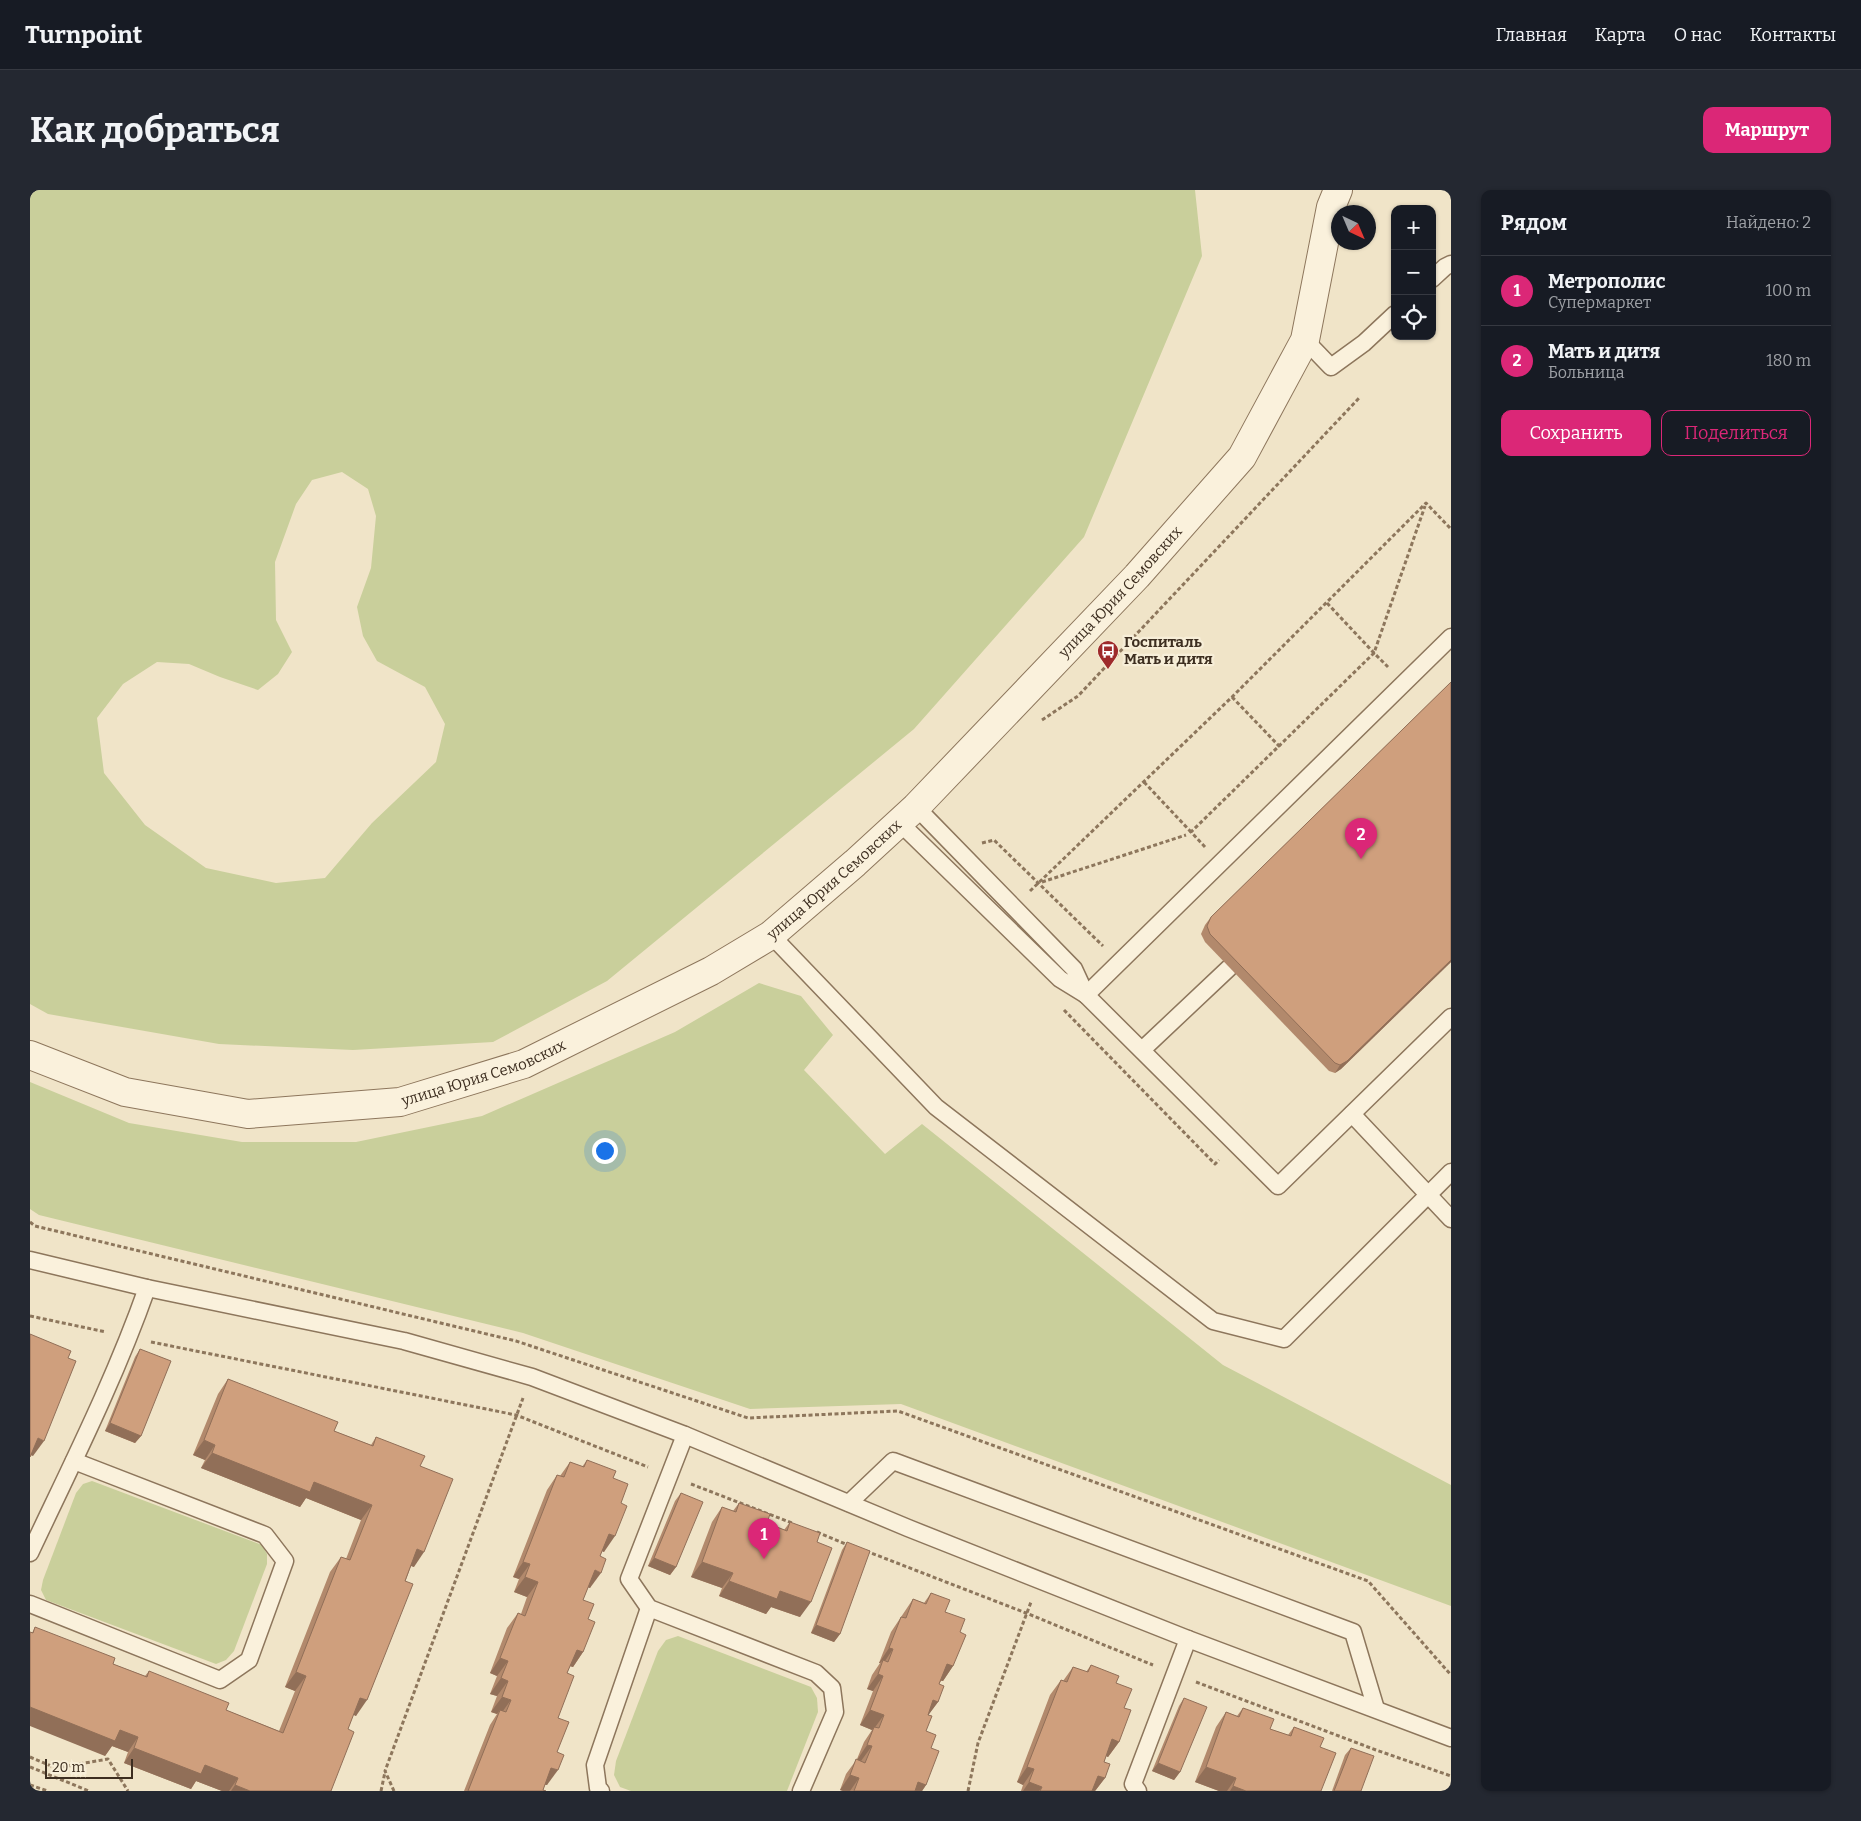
<!DOCTYPE html>
<html lang="ru">
<meta charset="utf-8">
<style>
body{margin:0;font-family:Bitter,serif;background:#242831;color:#f1f3f6}
.controls{position:absolute;right:15px;top:15px;display:grid;overflow:hidden;border-radius:10px;box-shadow:0 1px 4px #0004}
.controls button{width:45px;height:45px;display:grid;place-items:center;padding:0;border:0;border-bottom:1px solid #363941;background:#171b24;color:#f1f3f6;font:25px sans-serif}
.compass{position:absolute;left:1301px;top:15px;width:45px;height:45px;border-radius:50%;background:#171b24;box-shadow:0 1px 4px #0004;rotate:136deg}
.scale{position:absolute;left:15px;bottom:12px;width:88px;box-sizing:border-box;padding-left:5px;border:2px solid #3d2e20;border-top:0;font-size:14px;line-height:18px;white-space:nowrap;color:#3d2e20;-webkit-text-stroke:4px #f7eed8;paint-order:stroke}
.you{position:absolute;left:574px;top:960px;width:18px;height:18px;margin:-12px;border:4px solid #fff;border-radius:50%;background:#1a73e8;box-shadow:0 0 0 8px #1a73e833}
.badge{display:grid;place-items:center;width:32px;height:32px;border-radius:50%;background:#db2777;color:#fff;font-size:16px;font-weight:700}
.pin{position:absolute;translate:-50% -41px;filter:drop-shadow(0 1px 2px #0008)}
.pin::after{content:'';position:absolute;top:26px;width:18px;height:15px;background:inherit;clip-path:polygon(0 0,100% 0,50% 100%)}
.list{margin:0;padding:0;list-style:none}
h2{display:flex;justify-content:space-between;align-items:center;height:65px;margin:0;padding:0 20px;font-size:21px}
h2 small{font-size:16px;font-weight:400;color:#9ea1a6}
.list li{display:grid;grid-template-columns:32px 1fr auto;gap:15px;align-items:center;box-sizing:border-box;height:70px;padding:0 20px;border-top:1px solid #363941}
.list b{display:block;font-size:19px;white-space:nowrap}
.list p{margin:0;font-size:16px;white-space:nowrap;color:#9ea1a6}
.list em{font-size:16px;font-style:normal;color:#9ea1a6}
.actions{display:flex;gap:10px;padding:15px 20px}
.actions a{flex:1;padding:11px 0;border:1px solid #db2777;border-radius:10px;text-align:center;font-size:18px;color:#db2777}
.actions .main{background:#db2777;color:#fff}
.icon{flex:none;width:28px;height:28px;fill:none;stroke:currentColor;stroke-width:2;stroke-linecap:round;stroke-linejoin:round}
.map{position:relative;flex:none;width:1421px;height:1601px;overflow:hidden;border-radius:10px}
header{display:flex;align-items:center;gap:30px;box-sizing:border-box;height:70px;padding:0 25px;background:#171b24;border-bottom:1px solid #363941}
header strong{font-size:24px}
nav{display:flex;gap:28px;margin-inline-start:auto;font-size:18px}
.intro{display:flex;align-items:center;justify-content:space-between;box-sizing:border-box;height:120px;padding:0 30px}
h1{margin:0;font-size:35px}
.button{padding:12px 22px;border-radius:10px;background:#db2777;color:#fff;font-size:18px;font-weight:700}
main{display:flex;gap:30px;padding:0 30px}
aside{flex:1;background:#171b24;border-radius:10px;box-shadow:0 1px 4px #0004}
.map>svg:first-child{display:block}
</style>
<header>
<strong>Turnpoint</strong>
<nav><a>Главная</a><a>Карта</a><a>О нас</a><a>Контакты</a></nav>
</header>
<div class="intro"><h1>Как добраться</h1><a class="button">Маршрут</a></div>
<main>
<div class="map">
<svg width="1421" height="1601" viewBox="0 0 1421 1601">
<rect width="100%" height="100%" fill="#f0e4c8"/>
<g fill="#c9cf9b" fill-rule="evenodd">
<path d="M0,0H1165L1172,66L1054,347L884,539L577,791L463,852L323,860L189,854L18,824L0,814ZM312,282L338,299L346,326L341,378L327,417L333,446L347,471L395,497L415,534L406,572L342,633L295,688L246,693L176,678L115,635L74,583L67,528L93,494L127,472L159,474L190,487L228,500L248,484L262,462L246,430L245,372L266,314L282,290Z"/>
<polygon points="729,793 771,806 803,845 774,880 855,964 892,934 1193,1175 1421,1295 1421,1416 871,1214 720,1219 493,1143 9,1025 0,1019 0,892 99,933 212,952 326,952 452,926 645,842"/>
<polygon points="62,1291 232,1355 237,1364 237,1374 204,1461 196,1470 186,1474 16,1410 11,1400 13,1390 46,1303 53,1294"/>
<polygon points="648,1446 781,1497 787,1508 788,1522 757,1601 601,1601 590,1597 584,1585 586,1571 628,1461 636,1450"/>
</g>
<g fill="none" stroke-linecap="round" stroke-linejoin="round">
<g stroke="#8d765c" stroke-width="19">
<g id="service">
<polyline points="1402,89 1415,77 1421,74"/>
<polyline points="1275,150 1301,177 1334,153 1365,124"/>
<polyline points="886,617 1044,779 1056,805"/>
<polyline points="869,632 1030,789 1056,805 1248,996 1421,827"/>
<polyline points="741,745 906,917 1183,1131 1254,1149 1421,982"/>
<polyline points="1056,805 1421,447"/>
<polyline points="1112,860 1199,778"/>
<polyline points="1322,924 1421,1029"/>
<polyline points="0,1070 117,1098 374,1151 502,1187 655,1245 878,1338 1158,1449 1421,1548"/>
<polyline points="655,1245 599,1389 619,1418 786,1483 802,1498 805,1522 771,1601"/>
<polyline points="819,1313 863,1271 1323,1442 1346,1519"/>
<path d="M0,1363C41,1276 85,1189 117,1098"/>
<polyline points="0,1414 190,1490 219,1470 255,1371 235,1345 44,1271"/>
<polyline points="571,1601 568,1598 565,1575 619,1418"/>
<polyline points="1108,1601 1103,1594 1158,1449"/>
</g>
</g>
<g stroke="#8d765c" stroke-width="30">
<g id="minor">
<path id="s1" d="M0,865L95,902L218,924L370,912L494,874L681,781L741,745L825,673L886,617L1107,386L1212,267L1275,150L1301,17L1308,0"/>
</g>
</g>
<g stroke="#8d765c" stroke-width="3" stroke-dasharray="4 2.5" stroke-linecap="butt">
<polyline points="1297,413 1344,463 1395,316"/>
<polyline points="1202,507 1250,557"/>
<polyline points="1012,530 1048,506 1330,207"/>
<polyline points="1114,592 1161,642"/>
<polyline points="952,653 964,650 1073,756"/>
<polyline points="1175,657 1161,642 1344,463 1358,477"/>
<polyline points="1012,692 1156,645"/>
<polyline points="1000,701 1202,507 1396,313 1421,339"/>
<polyline points="1034,820 1185,974 1189,970"/>
<polyline points="0,1032 5,1036 486,1151 718,1228 868,1221 1338,1391 1421,1485"/>
<polyline points="0,1126 76,1142"/>
<polyline points="121,1152 486,1225 618,1277"/>
<polyline points="661,1294 762,1333"/>
<polyline points="787,1342 818,1355"/>
<polyline points="836,1361 996,1423 1123,1475"/>
<polyline points="1166,1492 1346,1560 1421,1586"/>
<polyline points="0,1567 26,1578 78,1569 98,1601"/>
<polyline points="0,1577 59,1601"/>
<polyline points="0,1595 18,1601"/>
<polyline points="351,1601 355,1582"/>
<polyline points="364,1601 355,1581 493,1208"/>
<polyline points="938,1601 948,1553 1001,1412"/>
</g>
<use href="#service" stroke="#faf1dc" stroke-width="16"/>
<use href="#minor" stroke="#faf1dc" stroke-width="28"/>
</g>
<g fill="#b2896c">
<polygon points="1421,492 1421,772 1311,879 1305,883 1299,881 1175,752 1171,744 1175,735 1181,727"/>
<polygon points="110,1159 111,1246 105,1253 75,1241 105,1167"/>
<polygon points="198,1189 304,1241 341,1255 346,1247 390,1276 384,1377 381,1376 326,1526 323,1524 318,1539 301,1601 192,1601 166,1591 161,1599 94,1573 98,1562 82,1556 75,1566 2,1443 5,1437 83,1474 115,1486 119,1481 196,1520 249,1541 265,1501 255,1497 300,1382 311,1367 316,1369 331,1330 276,1308 270,1317 171,1278 175,1270 163,1265 188,1204"/>
<polygon points="557,1270 583,1288 591,1313 574,1362 572,1361 570,1366 560,1398 558,1397 553,1410 558,1429 553,1462 543,1477 540,1476 537,1483 528,1528 527,1562 517,1595 515,1595 513,1600 516,1601 434,1601 460,1535 467,1524 461,1522 467,1506 460,1504 467,1486 460,1483 477,1438 488,1423 491,1424 497,1407 484,1402 489,1389 483,1387 517,1300 527,1285 530,1286 540,1272 552,1277"/>
<polygon points="651,1303 646,1377 640,1385 618,1376 645,1311"/>
<polygon points="709,1313 737,1333 754,1340 760,1332 787,1352 770,1427 741,1417 736,1424 689,1406 692,1398 661,1387 682,1332 692,1317 703,1321"/>
<polygon points="817,1352 810,1444 804,1452 781,1443 812,1360"/>
<polygon points="901,1403 930,1442 923,1476 913,1491 911,1491 909,1494 908,1512 898,1525 896,1541 901,1558 896,1595 892,1601 813,1601 810,1600 816,1584 827,1569 834,1552 842,1540 830,1535 843,1501 837,1499 842,1485 850,1473 849,1473 861,1442 883,1409 894,1413"/>
<polygon points="1061,1475 1086,1493 1094,1518 1089,1552 1078,1567 1076,1566 1074,1572 1075,1588 1065,1601 991,1601 993,1595 987,1592 1020,1505 1031,1490 1033,1491 1043,1477 1056,1482"/>
<polygon points="1154,1508 1150,1582 1144,1590 1122,1581 1149,1516"/>
<polygon points="1213,1518 1240,1539 1258,1545 1264,1537 1290,1557 1291,1601 1189,1601 1165,1592 1186,1537 1196,1522 1207,1526"/>
<polygon points="1321,1558 1331,1601 1302,1601 1315,1565"/>
</g>
<g fill="#916f58">
<polygon points="1421,770 1421,772 1311,879 1305,883 1310,875"/>
<polygon points="80,1233 111,1246 105,1253 75,1241"/>
<polygon points="8,1248 14,1251 3,1266 0,1265"/>
<polygon points="174,1250 185,1255 175,1270 163,1265"/>
<polygon points="182,1263 284,1292 342,1315 331,1330 276,1308 270,1317 171,1278"/>
<polygon points="579,1344 585,1346 574,1362 568,1359"/>
<polygon points="387,1359 394,1362 384,1377 376,1374"/>
<polygon points="624,1368 646,1377 640,1385 618,1376"/>
<polygon points="493,1372 500,1374 489,1389 483,1387"/>
<polygon points="672,1372 703,1383 692,1398 661,1387"/>
<polygon points="565,1380 571,1383 560,1398 554,1396"/>
<polygon points="495,1387 508,1392 497,1407 484,1402"/>
<polygon points="699,1391 750,1401 781,1412 770,1427 741,1417 736,1424 689,1406"/>
<polygon points="786,1435 810,1444 804,1452 781,1443"/>
<polygon points="859,1458 863,1459 853,1474 853,1470 850,1473 849,1473"/>
<polygon points="547,1460 553,1462 543,1477 536,1475"/>
<polygon points="470,1468 478,1471 467,1486 460,1483"/>
<polygon points="917,1474 923,1476 913,1491 907,1489"/>
<polygon points="266,1482 276,1486 265,1501 255,1497"/>
<polygon points="848,1484 853,1486 843,1501 837,1499"/>
<polygon points="471,1488 478,1491 467,1506 460,1504"/>
<polygon points="472,1507 481,1510 470,1525 470,1520 467,1524 461,1522"/>
<polygon points="330,1508 337,1510 326,1526 319,1523"/>
<polygon points="903,1510 908,1512 897,1527"/>
<polygon points="0,1517 90,1540 108,1547 98,1562 82,1556 75,1566 0,1536"/>
<polygon points="840,1520 854,1525 843,1540 844,1537 842,1540 830,1535"/>
<polygon points="1082,1549 1089,1552 1078,1567 1072,1564"/>
<polygon points="837,1555 842,1556 831,1571 827,1570"/>
<polygon points="104,1558 175,1575 208,1588 199,1601 192,1601 166,1591 161,1599 94,1573"/>
<polygon points="1128,1573 1150,1582 1144,1590 1122,1581"/>
<polygon points="997,1577 1004,1579 993,1595 987,1592"/>
<polygon points="1176,1577 1206,1588 1197,1601 1189,1601 1165,1592"/>
<polygon points="521,1578 528,1580 517,1595 511,1593"/>
<polygon points="820,1585 829,1588 820,1601 813,1601 810,1600"/>
<polygon points="1068,1586 1075,1588 1065,1601 1058,1601"/>
<polygon points="888,1592 896,1595 892,1601 882,1601"/>
<polygon points="999,1592 1012,1597 1009,1601 993,1601"/>
<polygon points="205,1595 220,1601 201,1601"/>
<polygon points="1203,1596 1216,1601 1200,1601"/>
</g>
<g fill="#cf9f7d" stroke="#916f58">
<polygon points="1421,492 1421,770 1317,871 1310,875 1305,873 1180,744 1177,736 1181,727"/>
<polygon points="0,1144 41,1161 38,1168 46,1171 14,1251 8,1248 0,1267"/>
<polygon points="110,1159 141,1171 111,1246 80,1233"/>
<polygon points="198,1189 308,1232 304,1241 343,1256 346,1247 395,1266 390,1276 423,1289 394,1362 387,1359 375,1391 383,1394 337,1510 330,1508 318,1539 324,1542 301,1601 220,1601 205,1595 208,1588 175,1575 171,1584 104,1558 108,1547 90,1540 85,1551 0,1517 0,1442 3,1443 5,1437 85,1468 83,1474 117,1487 119,1481 199,1513 196,1520 253,1543 276,1486 266,1482 311,1367 320,1370 342,1315 284,1292 280,1302 182,1263 185,1255 174,1250"/>
<polygon points="557,1270 586,1281 583,1288 598,1294 591,1313 597,1316 585,1346 579,1344 570,1366 576,1369 571,1383 565,1380 553,1410 564,1414 558,1429 565,1432 553,1462 547,1460 537,1483 544,1486 528,1528 539,1532 527,1562 534,1565 528,1580 521,1578 513,1600 516,1601 438,1601 470,1520 476,1522 481,1510 472,1507 478,1491 471,1488 478,1471 470,1468 488,1423 495,1426 508,1392 495,1387 500,1374 493,1372 527,1285 534,1287 540,1272 554,1277"/>
<polygon points="651,1303 673,1312 646,1377 624,1368"/>
<polygon points="709,1313 740,1324 737,1333 757,1341 760,1332 790,1343 787,1352 802,1358 781,1412 750,1401 747,1409 699,1391 703,1383 672,1372 692,1317 706,1322"/>
<polygon points="817,1352 840,1361 810,1444 786,1435"/>
<polygon points="901,1403 920,1410 915,1422 935,1429 930,1442 936,1445 923,1476 917,1474 909,1494 914,1496 908,1512 903,1510 898,1525 902,1526 896,1541 906,1545 901,1558 909,1561 896,1595 888,1592 885,1601 824,1601 829,1588 820,1585 826,1569 835,1573 842,1556 837,1555 844,1537 849,1538 854,1525 840,1520 853,1486 848,1484 853,1470 858,1472 863,1459 859,1458 871,1427 876,1428 883,1409 896,1414"/>
<polygon points="1061,1475 1089,1486 1086,1493 1102,1499 1094,1518 1101,1520 1089,1552 1082,1549 1074,1572 1080,1574 1075,1588 1068,1586 1062,1601 1010,1601 1012,1597 999,1592 1004,1579 997,1577 1031,1490 1037,1492 1043,1477 1058,1482"/>
<polygon points="1154,1508 1177,1517 1150,1582 1128,1573"/>
<polygon points="1213,1518 1244,1529 1240,1539 1261,1546 1264,1537 1294,1548 1290,1557 1306,1563 1291,1601 1216,1601 1203,1596 1206,1588 1176,1577 1196,1522 1209,1527"/>
<polygon points="1321,1558 1344,1566 1331,1601 1304,1601"/>
</g>
<defs>
<g id="bus-pin" transform="scale(1.125)"><path d="M0 17L-7.5 6A9.5 9.5 0 1 1 7.5 6Z" fill="#9e2a2b" stroke="#f7eed8"/><path d="M-5-6H5V4H4V6H2V4H-2V6H-4V4H-5ZM-3.5-4V0h7V-4ZM-3.5 1.2v1.5H-2V1.2ZM2 1.2v1.5H3.5V1.2Z" fill="#fff"/></g>
</defs>
<g fill-rule="evenodd">
<use href="#bus-pin" x="1078" y="461"/>
</g>
<g text-anchor="middle" stroke-width="4.5" stroke-linejoin="round" paint-order="stroke">
<g font-size="15" fill="#3d2e20" stroke="#f7eed8">
<text dy="5" stroke="none"><textPath href="#s1" startOffset="1278">улица Юрия Семовских</textPath></text>
<text dy="5" stroke="none"><textPath href="#s1" startOffset="872">улица Юрия Семовских</textPath></text>
<text dy="5" stroke="none"><textPath href="#s1" startOffset="468">улица Юрия Семовских</textPath></text>
</g>
<g font-size="15" font-weight="bold" fill="#3d2e20" stroke="#f7eed8" text-anchor="start">
<text x="1094" y="457">Госпиталь<tspan x="1094" dy="17">Мать и дитя</tspan></text>
</g>
</g>
</svg>
<div class="controls">
<button>+</button>
<button>−</button>
<button><svg class="icon" aria-label="locate" viewBox="0 0 24 24"><circle cx="12" cy="12" r="6"/><path d="M12 2v4M12 18v4M2 12h4M18 12h4"/></svg></button>
</div>
<svg class="compass" viewBox="-18 -18 36 36"><path d="M0-13l5 13h-10z" fill="#e53935"/><path d="M0 13l5-13h-10z" fill="#9ea1a6"/></svg>
<div class="scale">20 m</div>
<div class="you"></div>
<div class="pin badge" style="left:734px;top:1369px">1</div>
<div class="pin badge" style="left:1331px;top:669px">2</div>
</div>
<aside>
<h2>Рядом<small>Найдено: 2</small></h2>
<ul class="list">
<li><span class="badge">1</span><div><b>Метрополис</b><p>Супермаркет</p></div><em>100 m</em></li>
<li><span class="badge">2</span><div><b>Мать и дитя</b><p>Больница</p></div><em>180 m</em></li>
</ul>
<div class="actions"><a class="main">Сохранить</a><a>Поделиться</a></div>
</aside>
</main>
